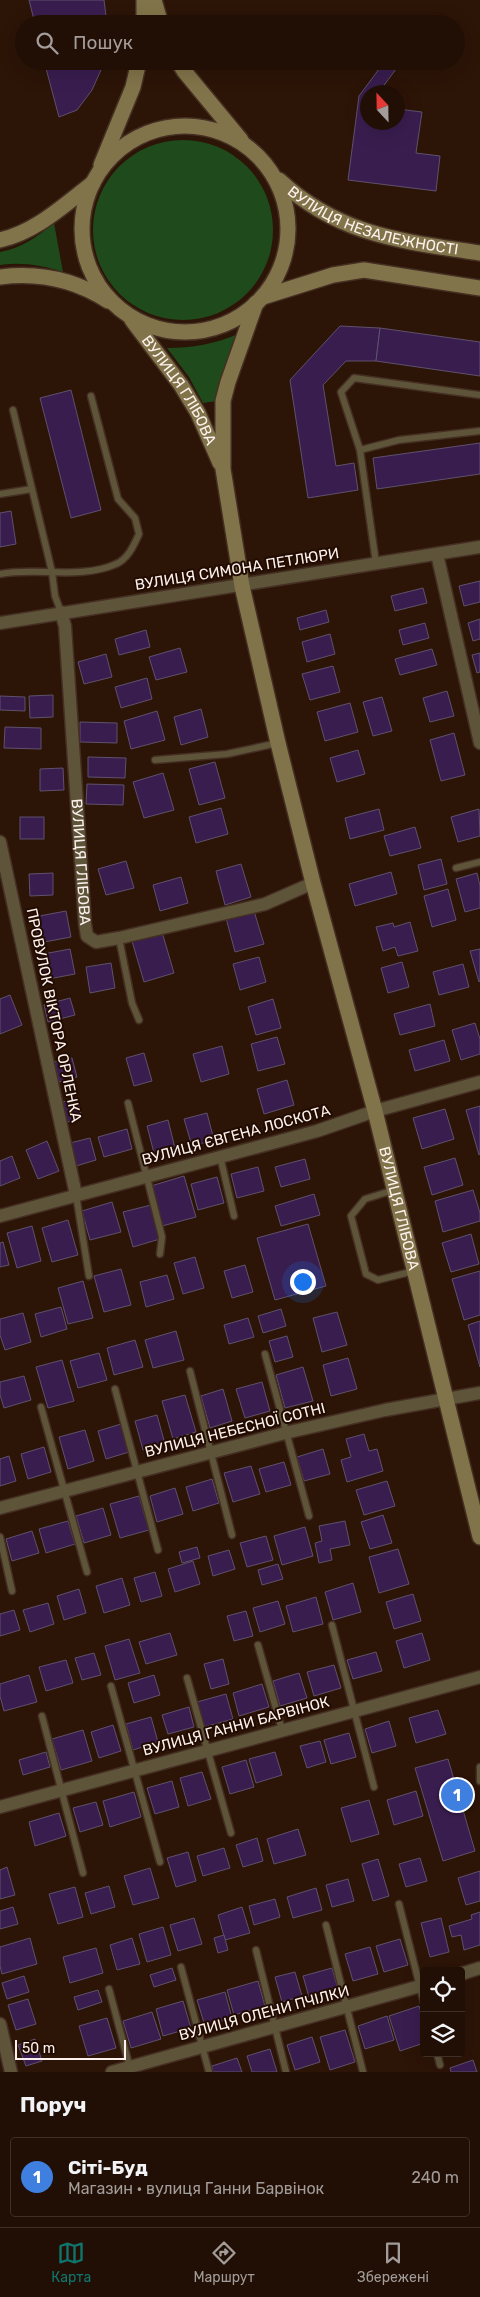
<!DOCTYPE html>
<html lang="uk">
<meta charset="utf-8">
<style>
body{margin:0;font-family:Rubik,sans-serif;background:#29180f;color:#f1f3f6}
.controls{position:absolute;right:15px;bottom:15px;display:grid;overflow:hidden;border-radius:5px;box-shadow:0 5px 20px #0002}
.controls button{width:45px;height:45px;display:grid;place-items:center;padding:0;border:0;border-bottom:1px solid #3e2f27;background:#210f05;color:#f1f3f6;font:25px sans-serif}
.compass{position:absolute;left:360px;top:85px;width:45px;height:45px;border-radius:50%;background:#210f05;box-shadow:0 5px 20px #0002;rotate:338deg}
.scale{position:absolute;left:15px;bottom:12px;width:111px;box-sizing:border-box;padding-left:5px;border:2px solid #fcf1ec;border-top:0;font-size:14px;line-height:18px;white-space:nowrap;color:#fcf1ec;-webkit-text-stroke:4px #220b01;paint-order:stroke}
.you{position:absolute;left:302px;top:1281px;width:18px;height:18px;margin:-12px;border:4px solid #fff;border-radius:50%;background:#1a73e8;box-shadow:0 0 0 8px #1a73e833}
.badge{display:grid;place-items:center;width:32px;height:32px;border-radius:50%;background:#0f766e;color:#fff;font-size:16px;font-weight:700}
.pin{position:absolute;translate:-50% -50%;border:2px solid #fff;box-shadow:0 1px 5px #0006}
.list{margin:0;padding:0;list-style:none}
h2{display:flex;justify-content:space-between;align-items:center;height:65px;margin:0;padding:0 20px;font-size:21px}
h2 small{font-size:16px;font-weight:400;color:#a29c9a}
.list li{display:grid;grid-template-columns:32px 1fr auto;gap:15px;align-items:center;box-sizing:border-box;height:80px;margin:0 10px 10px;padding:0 10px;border:1px solid #3e2f27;border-radius:5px}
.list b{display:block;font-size:19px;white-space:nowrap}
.list p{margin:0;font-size:16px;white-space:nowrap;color:#a29c9a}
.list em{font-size:16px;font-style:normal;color:#a29c9a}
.icon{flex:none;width:28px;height:28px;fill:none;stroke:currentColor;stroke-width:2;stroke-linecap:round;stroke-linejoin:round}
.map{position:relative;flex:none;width:480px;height:2072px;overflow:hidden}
.search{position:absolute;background:#210f05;box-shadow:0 5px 20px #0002;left:15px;right:15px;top:15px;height:55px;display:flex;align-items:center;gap:12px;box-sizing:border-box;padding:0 18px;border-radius:28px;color:#a29c9a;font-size:19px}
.sheet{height:155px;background:#210f05}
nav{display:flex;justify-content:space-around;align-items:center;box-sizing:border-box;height:70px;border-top:1px solid #3e2f27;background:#210f05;font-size:14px;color:#a29c9a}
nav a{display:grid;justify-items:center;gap:2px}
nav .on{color:#0f766e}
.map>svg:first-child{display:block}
</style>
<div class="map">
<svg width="480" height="2072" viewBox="0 0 480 2072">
<rect width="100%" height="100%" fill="#2c1407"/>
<g fill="#1f4b1c">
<circle cx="183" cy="230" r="90"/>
<path d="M54,223L63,272C41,265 22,262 0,265V252C22,248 37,237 54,223Z"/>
<path d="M238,334L226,364L217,401L203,403L189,377L167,348C192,348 215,344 238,334Z"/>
</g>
<g fill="#391d4f" stroke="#5f516c">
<polygon points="29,0 104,0 107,24 35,24"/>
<polygon points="44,61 105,61 92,90 77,110 59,117"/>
<polygon points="385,61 402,61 379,92 368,92 368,122 398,122 398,109 422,112 416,153 440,156 436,191 348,180 359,96"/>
<polygon points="340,326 380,328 376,361 346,361 323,385 336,466 354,463 358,490 308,498 290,380"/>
<polygon points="380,328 480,342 480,376 376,361"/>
<polygon points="71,390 101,510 71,518 40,398"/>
<polygon points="480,443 480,474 377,489 373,458"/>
<polygon points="11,511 16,544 0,547 0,513"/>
<polygon points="480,581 480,602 464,606 459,586"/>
<polygon points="423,588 427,603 395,611 391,596"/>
<polygon points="326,610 329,622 300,630 297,618"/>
<polygon points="480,619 480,639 473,641 468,623"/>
<polygon points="425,623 429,638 403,645 399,630"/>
<polygon points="146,630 150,647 119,655 115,639"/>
<polygon points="330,634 335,654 307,662 302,642"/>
<polygon points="180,648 187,672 156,680 149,657"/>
<polygon points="432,649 437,665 400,675 395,659"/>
<polygon points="480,653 480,672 477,673 472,655"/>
<polygon points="106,654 112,677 84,684 78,662"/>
<polygon points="333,666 340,692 310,700 302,674"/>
<polygon points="147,678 152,699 121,708 115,687"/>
<polygon points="447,691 454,716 430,722 423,698"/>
<polygon points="53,695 53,717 30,718 29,696"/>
<polygon points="0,696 25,697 25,711 0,710"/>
<polygon points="382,697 392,731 373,736 363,702"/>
<polygon points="350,703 358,732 325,741 317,712"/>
<polygon points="201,709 208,737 181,745 174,717"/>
<polygon points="157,711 165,740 131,749 124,721"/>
<polygon points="80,722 117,723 117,743 80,742"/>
<polygon points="5,727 41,728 41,749 4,748"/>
<polygon points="454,733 465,775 441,781 430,740"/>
<polygon points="358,750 365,774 337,782 330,758"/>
<polygon points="88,757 126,758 125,778 88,777"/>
<polygon points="215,762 225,798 199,805 189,769"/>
<polygon points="63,768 64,790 40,791 40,769"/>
<polygon points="163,773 174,810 144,818 133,782"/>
<polygon points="87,784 124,785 123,805 86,804"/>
<polygon points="221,808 228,834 196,843 189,817"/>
<polygon points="379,809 384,830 350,839 345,818"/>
<polygon points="479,809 480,836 458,842 451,817"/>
<rect x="20" y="817" width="24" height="22"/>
<polygon points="415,827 421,848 390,856 384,836"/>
<polygon points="441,859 447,884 424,890 418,865"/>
<polygon points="126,861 134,888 106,895 98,869"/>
<polygon points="241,864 251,897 225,905 216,871"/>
<polygon points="391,872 397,894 355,906 349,884"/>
<polygon points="53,873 53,895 30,896 29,874"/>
<polygon points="477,873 480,886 480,908 465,912 456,879"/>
<polygon points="181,877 188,903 160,911 153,885"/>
<polygon points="448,889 456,920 432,927 424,896"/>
<polygon points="66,911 71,937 39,943 34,917"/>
<polygon points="254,911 264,944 235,952 226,918"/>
<polygon points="410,922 418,951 398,956 395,947 383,951 376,927 393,923 394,927"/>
<polygon points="162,932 174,973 144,982 132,941"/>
<polygon points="70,949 75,974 43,980 38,955"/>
<polygon points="480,949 480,981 479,982 470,951"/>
<polygon points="259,957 266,982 240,990 233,964"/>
<polygon points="402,962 409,987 388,993 381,968"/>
<polygon points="111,963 115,988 90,993 86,967"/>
<polygon points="463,964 469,987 439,995 433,972"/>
<polygon points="10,995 22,1025 0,1034 0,999"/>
<polygon points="70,998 75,1015 48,1022 44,1005"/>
<polygon points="273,999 281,1028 256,1035 248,1007"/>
<polygon points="430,1004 435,1026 400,1035 394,1014"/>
<polygon points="475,1023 480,1039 480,1054 461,1060 452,1030"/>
<polygon points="277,1037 285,1064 258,1071 251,1044"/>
<polygon points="444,1040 450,1061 415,1071 409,1050"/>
<polygon points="222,1046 229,1074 201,1082 193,1054"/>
<polygon points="144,1053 152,1081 134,1086 126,1058"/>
<polygon points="72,1058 77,1077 59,1082 54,1062"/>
<polygon points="287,1080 294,1105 264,1114 257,1089"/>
<polygon points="77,1098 82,1118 64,1123 59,1103"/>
<polygon points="480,1106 480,1154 479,1155 466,1110"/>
<polygon points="445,1109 454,1139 422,1149 413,1118"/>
<polygon points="207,1113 214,1140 192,1146 184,1119"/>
<polygon points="168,1120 175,1148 154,1153 147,1126"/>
<polygon points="127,1129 132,1149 104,1157 98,1137"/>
<polygon points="90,1138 96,1160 76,1166 70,1143"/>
<polygon points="47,1141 59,1171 38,1179 26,1150"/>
<polygon points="12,1156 20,1178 0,1186 0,1161"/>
<polygon points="455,1158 463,1185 432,1195 424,1167"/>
<polygon points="305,1159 310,1179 281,1187 275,1167"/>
<polygon points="258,1167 264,1191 237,1198 231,1174"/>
<polygon points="184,1176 196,1217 162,1226 151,1186"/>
<polygon points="217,1177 224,1203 198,1210 191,1184"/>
<polygon points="473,1190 480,1213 480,1221 443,1232 435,1201"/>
<polygon points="314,1194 320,1215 281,1226 275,1206"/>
<polygon points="112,1202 121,1232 90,1240 82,1211"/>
<polygon points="151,1205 160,1239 133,1247 123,1212"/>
<polygon points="68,1220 78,1255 52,1262 42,1228"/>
<polygon points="308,1224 326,1286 275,1300 257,1238"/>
<polygon points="32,1226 41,1261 17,1268 7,1233"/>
<polygon points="471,1234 479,1264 451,1272 442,1243"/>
<polygon points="3,1242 9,1265 0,1267 0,1243"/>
<polygon points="195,1257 204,1288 183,1294 174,1263"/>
<polygon points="245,1265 253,1292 232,1298 224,1271"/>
<polygon points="121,1269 131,1305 104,1312 94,1276"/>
<polygon points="480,1271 480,1315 464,1320 452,1279"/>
<polygon points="167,1275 174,1299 146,1307 140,1282"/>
<polygon points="83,1281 93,1318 68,1324 58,1288"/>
<polygon points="61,1307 67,1329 41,1337 35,1314"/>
<polygon points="281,1309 286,1326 263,1333 258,1316"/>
<polygon points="337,1312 347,1345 322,1352 313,1318"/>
<polygon points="23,1313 31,1342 5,1350 0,1335 0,1319"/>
<polygon points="248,1318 254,1337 229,1344 224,1325"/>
<polygon points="480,1321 480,1367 468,1325"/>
<polygon points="176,1331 184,1360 153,1368 145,1340"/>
<polygon points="287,1336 293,1357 275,1362 269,1341"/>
<polygon points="135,1340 143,1367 114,1375 107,1348"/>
<polygon points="99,1353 107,1380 78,1388 70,1361"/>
<polygon points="348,1358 357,1389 331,1396 323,1365"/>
<polygon points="62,1360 74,1401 48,1408 36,1367"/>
<polygon points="303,1367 313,1401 285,1408 276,1375"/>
<polygon points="24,1376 31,1400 4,1408 0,1395 0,1382"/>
<polygon points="262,1382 270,1411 245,1418 236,1389"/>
<polygon points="223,1389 232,1421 210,1428 201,1396"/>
<polygon points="185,1395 196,1432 173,1439 162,1401"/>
<polygon points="157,1415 165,1444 143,1450 135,1421"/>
<polygon points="121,1424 129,1452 106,1459 98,1431"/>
<polygon points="85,1430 94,1461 68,1469 59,1437"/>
<polygon points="364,1434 369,1451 377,1449 383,1471 347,1482 341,1460 351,1457 346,1439"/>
<polygon points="44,1447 51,1472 28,1479 21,1454"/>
<polygon points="323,1449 330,1474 304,1481 297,1457"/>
<polygon points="9,1456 16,1481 0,1486 0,1459"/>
<polygon points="284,1462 291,1485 266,1492 259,1469"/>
<polygon points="251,1466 260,1494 233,1502 224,1473"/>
<polygon points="212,1479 219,1503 193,1511 186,1487"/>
<polygon points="387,1481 395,1506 364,1515 356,1490"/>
<polygon points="175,1488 183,1514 157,1522 150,1496"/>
<polygon points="139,1496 149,1530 120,1538 110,1504"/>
<polygon points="103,1508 111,1535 84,1543 76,1516"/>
<polygon points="383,1515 392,1543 370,1549 361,1522"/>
<polygon points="68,1521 75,1544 46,1553 39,1529"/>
<polygon points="345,1521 350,1545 330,1549 332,1560 319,1563 315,1543 322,1541 319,1526"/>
<polygon points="305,1527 313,1556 282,1565 274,1536"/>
<polygon points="32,1531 39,1553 12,1561 6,1539"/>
<polygon points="266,1536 273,1560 247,1567 240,1543"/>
<polygon points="197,1547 200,1558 182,1563 179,1552"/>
<polygon points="398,1549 409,1584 379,1593 369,1557"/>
<polygon points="229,1550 235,1569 213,1576 208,1556"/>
<polygon points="193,1561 200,1584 175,1592 168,1569"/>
<polygon points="278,1564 283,1579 262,1585 258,1570"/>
<polygon points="155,1572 162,1596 141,1602 134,1578"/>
<polygon points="122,1578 130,1605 104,1613 96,1586"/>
<polygon points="353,1583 361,1612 333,1620 325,1592"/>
<polygon points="79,1589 86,1613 64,1620 57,1596"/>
<polygon points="413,1594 421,1621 394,1629 386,1602"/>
<polygon points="316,1597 323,1624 293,1632 286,1606"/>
<polygon points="278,1601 285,1624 260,1632 253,1608"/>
<polygon points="48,1603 54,1624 30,1632 23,1610"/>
<polygon points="14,1610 20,1630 0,1636 0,1614"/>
<polygon points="246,1611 253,1636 234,1641 227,1616"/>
<polygon points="170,1633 177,1655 146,1664 139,1642"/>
<polygon points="422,1633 430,1660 404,1668 396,1641"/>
<polygon points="129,1639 140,1673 115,1680 105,1646"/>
<polygon points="376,1652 382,1671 353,1679 347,1660"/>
<polygon points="94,1653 101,1675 82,1680 75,1658"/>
<polygon points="223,1659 229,1684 211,1689 204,1664"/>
<polygon points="66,1660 73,1683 46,1691 39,1667"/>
<polygon points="334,1665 341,1688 314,1696 307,1672"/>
<polygon points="299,1673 307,1698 280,1706 273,1681"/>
<polygon points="29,1675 37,1702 4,1711 0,1696 0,1684"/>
<polygon points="154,1675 160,1695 134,1703 128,1683"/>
<polygon points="262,1684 269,1707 239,1716 233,1693"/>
<polygon points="226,1694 233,1719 204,1727 197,1702"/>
<polygon points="189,1707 194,1727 168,1734 162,1715"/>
<polygon points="438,1710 446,1734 416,1743 409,1718"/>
<polygon points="151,1717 158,1742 133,1750 126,1724"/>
<polygon points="389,1721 396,1746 372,1753 365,1729"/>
<polygon points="113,1725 121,1751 99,1758 91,1732"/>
<polygon points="83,1730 92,1761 61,1770 52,1739"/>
<polygon points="349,1733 356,1757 331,1764 324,1740"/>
<polygon points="320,1741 326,1762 307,1768 300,1746"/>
<polygon points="46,1752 50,1767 23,1775 19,1760"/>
<polygon points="275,1752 282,1775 256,1783 249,1759"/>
<polygon points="448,1759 475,1851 443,1861 415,1768"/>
<polygon points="246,1760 254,1787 230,1794 222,1767"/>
<polygon points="202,1772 211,1799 188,1806 180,1778"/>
<polygon points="172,1781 179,1807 155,1814 147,1788"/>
<polygon points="416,1791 423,1816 394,1825 387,1800"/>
<polygon points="134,1792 141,1817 110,1827 103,1801"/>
<polygon points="369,1800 379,1834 351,1842 341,1808"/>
<polygon points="96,1802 103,1825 80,1832 73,1808"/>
<polygon points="59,1813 66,1836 35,1846 29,1822"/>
<polygon points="298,1829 306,1855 274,1864 267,1839"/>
<polygon points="257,1838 263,1861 243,1867 236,1845"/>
<polygon points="224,1848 230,1868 203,1876 197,1856"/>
<polygon points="188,1852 196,1881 176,1887 167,1858"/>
<polygon points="420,1858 427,1881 406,1887 399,1864"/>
<polygon points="378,1859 389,1896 373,1901 362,1864"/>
<polygon points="7,1867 15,1895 0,1899 0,1870"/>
<polygon points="150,1868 159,1898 133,1905 124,1876"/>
<polygon points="480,1871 480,1901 466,1905 458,1878"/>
<polygon points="348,1879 354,1901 332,1907 326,1885"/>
<polygon points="109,1886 115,1907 91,1914 85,1893"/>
<polygon points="75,1887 83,1917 58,1924 49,1894"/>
<polygon points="316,1888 322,1910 293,1918 287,1897"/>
<polygon points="275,1899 280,1917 254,1925 249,1906"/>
<polygon points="13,1907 18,1924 0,1929 0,1911"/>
<polygon points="242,1907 250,1933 225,1940 218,1915"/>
<polygon points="480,1912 480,1945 464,1950 461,1935 452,1937 449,1926 472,1919 471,1915"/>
<polygon points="194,1918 202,1944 178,1951 170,1925"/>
<polygon points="441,1918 449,1952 430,1957 421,1923"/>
<polygon points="163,1927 171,1955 147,1962 139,1934"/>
<polygon points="224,1935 228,1950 218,1953 214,1938"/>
<polygon points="30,1938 37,1964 2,1974 0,1966 0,1947"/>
<polygon points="132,1938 140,1964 117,1970 110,1945"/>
<polygon points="400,1939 408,1965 384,1972 376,1946"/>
<polygon points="370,1947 378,1974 353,1981 345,1954"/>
<polygon points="96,1948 103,1973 70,1983 63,1957"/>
<polygon points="172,1968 176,1980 154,1987 150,1975"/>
<polygon points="332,1968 338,1989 309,1997 303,1976"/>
<polygon points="295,1972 302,1996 282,2002 275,1977"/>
<polygon points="24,1976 29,1992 7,1999 2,1983"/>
<polygon points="258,1981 265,2006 234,2015 227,1990"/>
<polygon points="98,1990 102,2002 78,2010 74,1997"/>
<polygon points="225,1992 232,2018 205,2026 197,2000"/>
<polygon points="28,1999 36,2024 16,2030 8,2005"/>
<polygon points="183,2001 191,2028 163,2036 156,2009"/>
<polygon points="419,2006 424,2022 424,2043 400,2051 389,2016"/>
<polygon points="152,2012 161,2039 131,2048 123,2021"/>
<polygon points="387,2016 394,2040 365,2049 358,2026"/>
<polygon points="107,2018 116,2048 88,2056 79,2026"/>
<polygon points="345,2030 355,2062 330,2070 320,2037"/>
<polygon points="312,2037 320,2062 295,2070 287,2045"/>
<polygon points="35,2039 42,2061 26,2066 18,2045"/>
<polygon points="270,2049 277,2072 252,2072 247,2056"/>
<polygon points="237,2058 242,2072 213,2072 212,2066"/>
<polygon points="473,2060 477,2072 451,2072 450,2068"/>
</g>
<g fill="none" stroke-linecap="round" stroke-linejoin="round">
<g stroke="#452f22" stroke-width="9">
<g id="lane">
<polyline points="13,410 52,572 55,596 61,612"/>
<polyline points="360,450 399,440 480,431"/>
<polyline points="0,494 32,489"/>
<polyline points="376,563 360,450 341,392 354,378 480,395"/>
<path d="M0,574C37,567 80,580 116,564C128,559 134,545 139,534L135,518L118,499L91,396"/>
<polyline points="155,760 227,754 278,743"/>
<polyline points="456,868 480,862"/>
<polyline points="119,938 132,1003 139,1020"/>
<polyline points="128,1103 162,1237 160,1254"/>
<polyline points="220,1156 234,1216"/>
<polyline points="394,1190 365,1199 351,1216 366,1274 378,1280 414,1271"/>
<polyline points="76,1195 89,1276"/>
<polyline points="265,1354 309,1516"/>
<polyline points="190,1371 232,1535"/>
<polyline points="115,1389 158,1550"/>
<polyline points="41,1407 87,1572"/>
<polyline points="0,1537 12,1591"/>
<polyline points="332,1625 374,1787"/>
<polyline points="258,1645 282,1730"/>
<polyline points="187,1678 231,1833"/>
<polyline points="111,1686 160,1862"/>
<polyline points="42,1716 83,1873"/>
<polyline points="480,1767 480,1781"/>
<polyline points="399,1904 424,2003"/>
<polyline points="326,1925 363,2072"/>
<polyline points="256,1950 286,2072"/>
<polyline points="181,1967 209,2072"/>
<polyline points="109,1989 130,2068"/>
<polyline points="437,2053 440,2065"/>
</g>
</g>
<g stroke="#452f22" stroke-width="15">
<g id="street">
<polyline points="437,554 480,743"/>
<path id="s1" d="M61,612L65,626L85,924L87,936L96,942L119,938L265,904L313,883"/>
<polyline points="0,623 480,547"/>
<polyline points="0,842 76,1195"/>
<polyline points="0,1216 317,1131 375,1111 480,1082"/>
<polyline points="0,1508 285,1433 385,1410 480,1393"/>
<polyline points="0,1807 480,1677"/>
<polyline points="461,1974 480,1968"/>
<polyline points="0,2024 11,2072"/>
<polyline points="112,2072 424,1985"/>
</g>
</g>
<g stroke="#452f22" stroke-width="18">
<g id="secondary">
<polyline points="154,0 161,24"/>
<polyline points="144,24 144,0"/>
<polyline points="178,61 184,71 241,140"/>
<circle cx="185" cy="229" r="103"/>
<polyline points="101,165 133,87 139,61"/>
<path id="s2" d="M279,180C340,236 402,241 480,253"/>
<path d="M0,240C36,232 64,205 93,183"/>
<path d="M0,277C39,272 74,279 108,301"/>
<polyline points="263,297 333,275 364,270 480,288"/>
<path id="s3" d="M256,303L228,382L223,401V469L242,586L278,743L313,883L375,1111L480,1537"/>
<path id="s4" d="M132,320L181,385L198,413L220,463"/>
</g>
</g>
<use href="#lane" stroke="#5d543a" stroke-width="6"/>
<use href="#street" stroke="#5d543a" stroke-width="12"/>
<use href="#secondary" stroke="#82744a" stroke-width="15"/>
</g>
<g text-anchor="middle" stroke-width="4" stroke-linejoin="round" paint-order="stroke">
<g font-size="15" fill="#fcf1ec" stroke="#220b01">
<text dy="5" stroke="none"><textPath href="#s2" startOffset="105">ВУЛИЦЯ НЕЗАЛЕЖНОСТІ</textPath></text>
<text dy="5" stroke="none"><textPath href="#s4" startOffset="85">ВУЛИЦЯ ГЛІБОВА</textPath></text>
<text transform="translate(237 569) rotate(-9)" y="5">ВУЛИЦЯ СИМОНА ПЕТЛЮРИ</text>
<text dy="5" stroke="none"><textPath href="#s1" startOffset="251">ВУЛИЦЯ ГЛІБОВА</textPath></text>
<text transform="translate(54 1015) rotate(78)" y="5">ПРОВУЛОК ВІКТОРА ОРЛЕНКА</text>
<text transform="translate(236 1135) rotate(-15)" y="5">ВУЛИЦЯ ЄВГЕНА ЛОСКОТА</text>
<text dy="5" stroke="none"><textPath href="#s3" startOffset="932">ВУЛИЦЯ ГЛІБОВА</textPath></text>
<text transform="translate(235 1430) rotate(-14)" y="5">ВУЛИЦЯ НЕБЕСНОЇ СОТНІ</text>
<text transform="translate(236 1726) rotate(-15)" y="5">ВУЛИЦЯ ГАННИ БАРВІНОК</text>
<text transform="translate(264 2013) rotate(-15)" y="5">ВУЛИЦЯ ОЛЕНИ ПЧІЛКИ</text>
</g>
</g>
</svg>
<div class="controls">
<button><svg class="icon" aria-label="locate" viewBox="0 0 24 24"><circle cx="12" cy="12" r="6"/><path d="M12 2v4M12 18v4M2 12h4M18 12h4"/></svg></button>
<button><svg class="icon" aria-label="layers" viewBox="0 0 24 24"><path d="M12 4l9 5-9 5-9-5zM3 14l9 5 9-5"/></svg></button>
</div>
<svg class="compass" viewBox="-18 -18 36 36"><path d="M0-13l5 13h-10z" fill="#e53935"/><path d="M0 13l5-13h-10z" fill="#a29c9a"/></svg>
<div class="scale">50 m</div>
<div class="you"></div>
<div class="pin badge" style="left:457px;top:1795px;background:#3f7fe0">1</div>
<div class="search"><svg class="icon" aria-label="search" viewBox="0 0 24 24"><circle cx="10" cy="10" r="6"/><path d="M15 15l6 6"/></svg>Пошук</div>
</div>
<section class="sheet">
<h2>Поруч<small></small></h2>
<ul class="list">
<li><span class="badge" style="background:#3f7fe0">1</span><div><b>Сіті-Буд</b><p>Магазин · вулиця Ганни Барвінок</p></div><em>240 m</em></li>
</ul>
</section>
<nav>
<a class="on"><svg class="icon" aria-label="map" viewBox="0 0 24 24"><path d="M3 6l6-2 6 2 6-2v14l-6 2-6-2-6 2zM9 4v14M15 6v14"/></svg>Карта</a>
<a><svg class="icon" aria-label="directions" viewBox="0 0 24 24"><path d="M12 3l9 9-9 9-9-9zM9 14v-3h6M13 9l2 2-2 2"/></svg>Маршрут</a>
<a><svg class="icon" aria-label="saved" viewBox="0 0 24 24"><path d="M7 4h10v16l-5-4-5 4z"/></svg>Збережені</a>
</nav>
